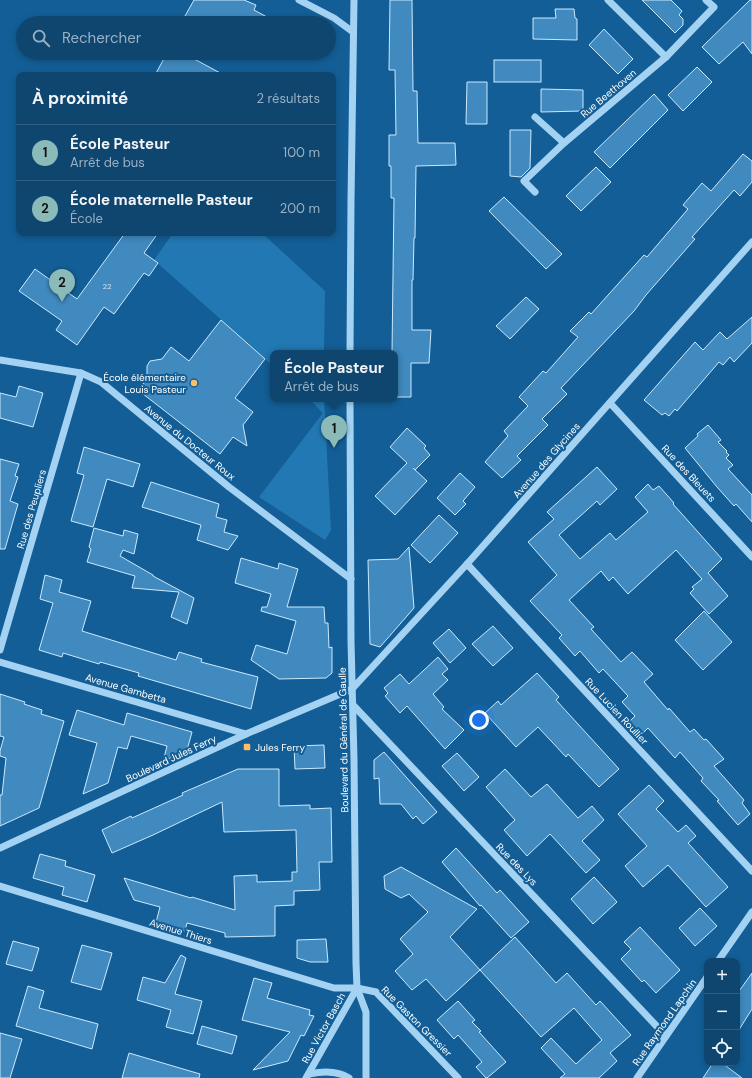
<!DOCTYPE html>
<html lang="fr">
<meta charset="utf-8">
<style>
body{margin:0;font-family:"DM Sans",sans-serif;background:#1c5078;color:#f1f3f6}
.controls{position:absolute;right:12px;bottom:12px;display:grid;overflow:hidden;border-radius:8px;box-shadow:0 2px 6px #0003}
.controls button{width:36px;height:36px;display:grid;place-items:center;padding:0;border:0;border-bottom:1px solid #2e5e83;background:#0e4670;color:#f1f3f6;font:20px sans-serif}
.you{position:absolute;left:479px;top:720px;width:14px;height:14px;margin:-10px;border:3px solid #fff;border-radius:50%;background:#1a73e8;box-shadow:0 0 0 6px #1a73e833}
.badge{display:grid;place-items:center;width:26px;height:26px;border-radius:50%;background:#8bbbb9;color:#111;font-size:13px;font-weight:700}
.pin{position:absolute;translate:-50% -33px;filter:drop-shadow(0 1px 2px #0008)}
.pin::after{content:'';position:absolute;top:21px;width:14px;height:12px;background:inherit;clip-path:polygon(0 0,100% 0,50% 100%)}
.popup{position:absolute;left:270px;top:350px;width:128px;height:52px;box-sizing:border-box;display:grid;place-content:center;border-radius:8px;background:#0e4670;filter:drop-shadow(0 1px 3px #0005);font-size:13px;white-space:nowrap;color:#9bb1c3}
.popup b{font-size:15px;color:#f1f3f6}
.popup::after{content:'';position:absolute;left:50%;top:100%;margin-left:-8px;border:8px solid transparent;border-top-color:#0e4670}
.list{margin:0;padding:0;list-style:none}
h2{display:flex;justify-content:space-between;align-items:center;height:52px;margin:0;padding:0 16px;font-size:17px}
h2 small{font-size:13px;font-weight:400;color:#9bb1c3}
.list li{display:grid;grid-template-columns:26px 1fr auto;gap:12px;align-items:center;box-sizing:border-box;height:56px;padding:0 16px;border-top:1px solid #2e5e83}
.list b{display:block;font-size:15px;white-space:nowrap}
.list p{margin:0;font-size:13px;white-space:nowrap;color:#9bb1c3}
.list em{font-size:13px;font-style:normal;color:#9bb1c3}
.icon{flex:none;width:22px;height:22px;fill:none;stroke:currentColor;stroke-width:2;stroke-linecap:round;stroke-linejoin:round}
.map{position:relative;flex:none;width:752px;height:1078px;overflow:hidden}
.search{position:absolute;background:#0e4670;box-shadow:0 2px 6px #0003;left:16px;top:16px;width:320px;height:44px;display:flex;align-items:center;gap:10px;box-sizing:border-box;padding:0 14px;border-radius:22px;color:#9bb1c3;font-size:15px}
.panel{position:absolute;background:#0e4670;box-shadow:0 2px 6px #0003;left:16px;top:72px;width:320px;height:164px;border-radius:8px}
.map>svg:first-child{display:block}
</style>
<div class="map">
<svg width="752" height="1078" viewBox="0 0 752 1078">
<rect width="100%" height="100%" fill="#135e96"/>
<g fill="#2278b3">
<polygon points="173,233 262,233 325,291 324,353 273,353 273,366 154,260"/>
<polygon points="309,399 324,399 331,530 325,540 259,497 323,413"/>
</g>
<g fill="#408abf" stroke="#cbe9fd">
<polygon points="194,0 244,0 256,5 254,10 278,23 181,23"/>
<polygon points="390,0 412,0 413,91 417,91 418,143 455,143 456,165 416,166 415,238 414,238 413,280 412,280 412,330 431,330 429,363 411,363 411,397 395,397 395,353 392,353 394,198 391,198 391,166 389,166 389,135 396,135 395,70 389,70"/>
<polygon points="642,0 671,0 682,11 679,15 683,19 683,25 675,33"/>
<polygon points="750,0 752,0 752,54 743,42 719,64 702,47"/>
<polygon points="555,9 574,9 575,18 577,19 577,40 533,39 533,18 556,18"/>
<polygon points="604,29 633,59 618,74 589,45"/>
<polygon points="167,53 183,53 224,75 155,75"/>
<rect x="494" y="60" width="47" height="22"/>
<polygon points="697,67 712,82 683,111 668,95"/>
<polygon points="467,82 487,82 487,124 466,124"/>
<polygon points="541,89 583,90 583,111 541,112"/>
<polygon points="654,94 668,110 610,168 594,152"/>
<polygon points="510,130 531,130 530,168 521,177 510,176"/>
<polygon points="743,154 752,161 752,182 740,196 734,190 692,237 695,239 646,295 634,311 561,388 567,394 542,419 548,425 517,456 521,460 502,478 485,462 508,436 504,431 528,406 519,397 543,371 546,373 578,337 570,331 589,312 591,314 644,255 647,257 688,209 683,205 702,183 711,191"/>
<polygon points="596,167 611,182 581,211 566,196"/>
<polygon points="504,197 562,254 546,269 489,211"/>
<polygon points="125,233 158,233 144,253 158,263 149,276 144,273 114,314 104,307 77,345 56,330 62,321 19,291 35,269 77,299"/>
<polygon points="526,297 539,309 510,339 496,326"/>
<polygon points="752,317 752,343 734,362 730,357 723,365 719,362 677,411 675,409 669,416 665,413 662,415 644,400 695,342 703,350 720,332 727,339"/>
<polygon points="221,320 265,359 235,398 253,412 243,425 247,446 233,437 220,454 138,390 147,379 147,366 150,361 162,359 171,347 189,361"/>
<polygon points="19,386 43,393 33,427 0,418 0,393 16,397"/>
<polygon points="708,425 721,440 718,442 727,451 726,452 729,455 726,458 733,465 728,469 752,495 752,522 736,504 734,506 717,487 685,448 698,436 697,434"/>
<polygon points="407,428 426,446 424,448 430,455 415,470 413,468 427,481 395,515 375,496 407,463 390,447"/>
<polygon points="84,447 140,464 133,487 107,479 93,527 71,521 84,475 77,473"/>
<polygon points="0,459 19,464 15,476 18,477 10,501 18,504 5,549 0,549"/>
<polygon points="597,467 617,489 600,505 597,501 559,535 580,559 610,533 616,540 648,512 635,497 648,484 653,490 659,486 674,503 673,504 722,559 708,573 728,596 709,614 690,593 694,589 692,587 702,579 676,550 628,594 613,577 609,581 601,571 569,600 594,627 591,629 621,662 632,652 653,674 644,682 668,710 669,708 690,732 694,729 704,740 706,739 724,759 714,766 744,800 742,803 750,814 738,825 717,801 719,800 701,781 703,778 680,752 675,758 648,728 641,735 629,722 635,716 622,702 628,696 603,669 599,673 580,651 575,656 559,638 562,635 530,601 557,575 528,542 554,519 547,512"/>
<polygon points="460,473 475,487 463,501 466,504 455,515 437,498"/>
<polygon points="151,482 219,504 216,517 227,520 224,532 238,536 228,550 197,540 201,525 142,507"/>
<polygon points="439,515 458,533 430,563 411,545"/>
<polygon points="94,528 123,536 124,530 138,534 134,554 123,550 120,556 153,575 153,576 194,598 187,624 171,617 179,592 132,588 135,576 87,562 91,549 89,547"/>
<polygon points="409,547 414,608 380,647 370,644 368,560 398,559"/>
<polygon points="241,558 278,569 279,563 298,569 287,607 324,607 325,623 328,623 329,648 332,647 332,673 326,678 279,679 251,660 256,645 287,654 296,621 261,611 262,607 267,607 271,594 235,583"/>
<polygon points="45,575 62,580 59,592 91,601 82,631 176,660 179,652 202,659 201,662 258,677 251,709 138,676 139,673 100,662 99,664 63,653 62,657 39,650 53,603 40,599"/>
<polygon points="704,611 732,642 703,670 675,640"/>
<polygon points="493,626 513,648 493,666 472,644"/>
<polygon points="449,629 466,648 450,663 433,643"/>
<polygon points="438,657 448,669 442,674 448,680 433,694 444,707 442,709 464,730 445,749 407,706 400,713 385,696 388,693 384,688 400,674 409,684"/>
<polygon points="537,673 559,697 556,700 619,769 599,787 568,754 566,757 538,727 516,747 485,713 498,701 501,705"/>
<polygon points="0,694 25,702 24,704 42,710 41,714 64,721 39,808 0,826 0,795 2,795 6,758 0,756 0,751 4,737 0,736"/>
<polygon points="77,710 124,725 127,713 192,732 187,750 163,762 167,746 131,736 127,749 118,747 108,783 83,794 97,743 69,735"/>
<polygon points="324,745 325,768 295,769 294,746"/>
<polygon points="384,752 437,812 423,824 416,816 413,819 401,804 380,804 379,778 374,779 374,760"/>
<polygon points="457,753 479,777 464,791 442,766"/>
<polygon points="238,769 279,769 279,806 310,805 310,809 331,808 332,862 319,862 320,890 294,891 294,905 275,906 275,936 225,937 225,933 187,923 185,931 156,922 160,907 134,900 124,878 191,898 192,897 235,910 234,876 257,875 257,882 292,881 292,872 297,872 296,830 224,832 222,802 153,835 112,853 102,830 131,816 132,818 183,795 182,793"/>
<polygon points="505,769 531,797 547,784 578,818 592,806 604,820 582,841 600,860 586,873 550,834 527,856 504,830 515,820 486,787"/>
<polygon points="649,785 664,801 656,809 678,832 686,825 696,836 688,843 728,887 706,907 668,865 643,887 625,866 647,846 618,814"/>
<polygon points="456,848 497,893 500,890 529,922 511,938 481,905 480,906 442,862"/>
<polygon points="40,854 66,861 65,866 95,875 87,902 62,895 64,887 33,878"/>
<polygon points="401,867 477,909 450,937 480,970 446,1001 426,979 412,990 395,971 413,954 400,939 428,912 409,894 401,898 385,889 384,876"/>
<polygon points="594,877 617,902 593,924 571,899"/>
<polygon points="700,908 717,926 695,946 679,928"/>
<polygon points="640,927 680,970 656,993 644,980 642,982 621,959 631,949 624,942"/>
<polygon points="515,937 556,983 567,973 596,1005 600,1001 631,1035 610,1053 617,1061 599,1078 560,1078 565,1074 541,1048 551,1038 576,1064 602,1040 574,1008 541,1037 480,970"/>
<polygon points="326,939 328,962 310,962 297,958 297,940"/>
<polygon points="13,941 39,948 32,971 6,964"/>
<polygon points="82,945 112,953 101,990 71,982"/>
<polygon points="181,955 186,958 175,994 202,1001 193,1034 166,1027 171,1010 137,1000 143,977 165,983"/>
<polygon points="752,973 752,1009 737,1033 737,994"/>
<polygon points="254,978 272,983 267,998 310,1010 309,1015 314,1016 304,1036 301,1035 288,1061 253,1070 290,1032 242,1020"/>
<polygon points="28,986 44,991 39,1008 98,1024 92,1049 16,1026"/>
<polygon points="458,1001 475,1020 472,1022 481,1031 479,1032 506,1062 487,1078 486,1078 476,1067 482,1062 458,1035 454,1039 437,1020"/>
<polygon points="202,1026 237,1036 232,1054 197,1044"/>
<polygon points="0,1033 22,1039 10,1078 0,1078"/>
<polygon points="129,1053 200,1074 199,1078 122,1078"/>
<polygon points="713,1063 722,1063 742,1078 703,1078"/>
</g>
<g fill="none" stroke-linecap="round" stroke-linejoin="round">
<g stroke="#a4d2f2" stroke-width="7">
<polyline points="299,0 334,18 353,32"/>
<polyline points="608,0 666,57"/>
<polyline points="535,117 564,143"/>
<polyline points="535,192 524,181 564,143 666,57 714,7 706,0"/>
<polyline points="350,353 351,200 354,0"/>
<polyline points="0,360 81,373 101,382 229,487 351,579"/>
<polyline points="350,399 351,641 354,760 356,963 357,988 366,1012 366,1078"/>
<polyline points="610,403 752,557"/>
<polyline points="467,564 752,871"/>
<polyline points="0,650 81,373"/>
<polyline points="0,662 246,734"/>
<polyline points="353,705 666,1036"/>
<polyline points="0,848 246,734 352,689 467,564 752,242"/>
<polyline points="0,886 334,988 357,988 376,992 458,1078"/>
<polyline points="718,961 752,912"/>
<path d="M309,1074C323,1071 337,1070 349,1078"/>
<polyline points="306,1078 357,988"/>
<polyline points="637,1078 707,977"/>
</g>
</g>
<g fill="#ffbd65" stroke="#135e96" stroke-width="1.5">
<circle cx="194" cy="383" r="4"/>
<rect x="243" y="743" width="8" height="8" rx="2"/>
</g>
<g text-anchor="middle" stroke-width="4" stroke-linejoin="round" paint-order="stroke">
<g font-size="8" fill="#cfe2ef">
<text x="107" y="289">22</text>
</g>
<g font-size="10" fill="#fff" stroke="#135e96">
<text transform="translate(608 93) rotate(-40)" y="4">Rue Beethoven</text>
<text transform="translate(190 442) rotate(39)" y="4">Avenue du Docteur Roux</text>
<text transform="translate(546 460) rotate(-49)" y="4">Avenue des Glycines</text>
<text transform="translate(689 473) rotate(47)" y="4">Rue des Bleuets</text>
<text transform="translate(31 509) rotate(-74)" y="4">Rue des Peupliers</text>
<text transform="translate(126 688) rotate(16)" y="4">Avenue Gambetta</text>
<text transform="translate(617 711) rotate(47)" y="4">Rue Lucien Roullier</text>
<text transform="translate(343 740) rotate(-91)" y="4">Boulevard du Général de Gaulle</text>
<text transform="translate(171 758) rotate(-25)" y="4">Boulevard Jules Ferry</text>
<text transform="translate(517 864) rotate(46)" y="4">Rue des Lys</text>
<text transform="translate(181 931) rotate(17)" y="4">Avenue Thiers</text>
<text transform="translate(417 1021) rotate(45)" y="4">Rue Gaston Gressier</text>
<text transform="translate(664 1022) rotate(-55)" y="4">Rue Raymond Lapchin</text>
<text transform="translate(323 1028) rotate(-61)" y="4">Rue Victor Basch</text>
</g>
<g font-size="10" fill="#fff" stroke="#135e96" text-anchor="end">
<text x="186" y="381">École élémentaire<tspan x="186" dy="12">Louis Pasteur</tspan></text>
<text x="255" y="751" text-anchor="start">Jules Ferry</text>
</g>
</g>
</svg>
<div class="controls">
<button>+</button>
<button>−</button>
<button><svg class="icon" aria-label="locate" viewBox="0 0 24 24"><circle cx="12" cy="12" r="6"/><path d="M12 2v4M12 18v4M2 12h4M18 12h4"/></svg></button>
</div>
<div class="you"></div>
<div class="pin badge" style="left:334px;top:448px">1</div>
<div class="popup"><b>École Pasteur</b>Arrêt de bus</div>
<div class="pin badge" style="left:62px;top:302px">2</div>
<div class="search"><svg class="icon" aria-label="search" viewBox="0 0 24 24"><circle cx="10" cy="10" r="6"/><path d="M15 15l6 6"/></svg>Rechercher</div>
<section class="panel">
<h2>À proximité<small>2 résultats</small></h2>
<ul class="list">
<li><span class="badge">1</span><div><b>École Pasteur</b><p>Arrêt de bus</p></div><em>100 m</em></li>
<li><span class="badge">2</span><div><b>École maternelle Pasteur</b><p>École</p></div><em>200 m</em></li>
</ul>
</section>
</div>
